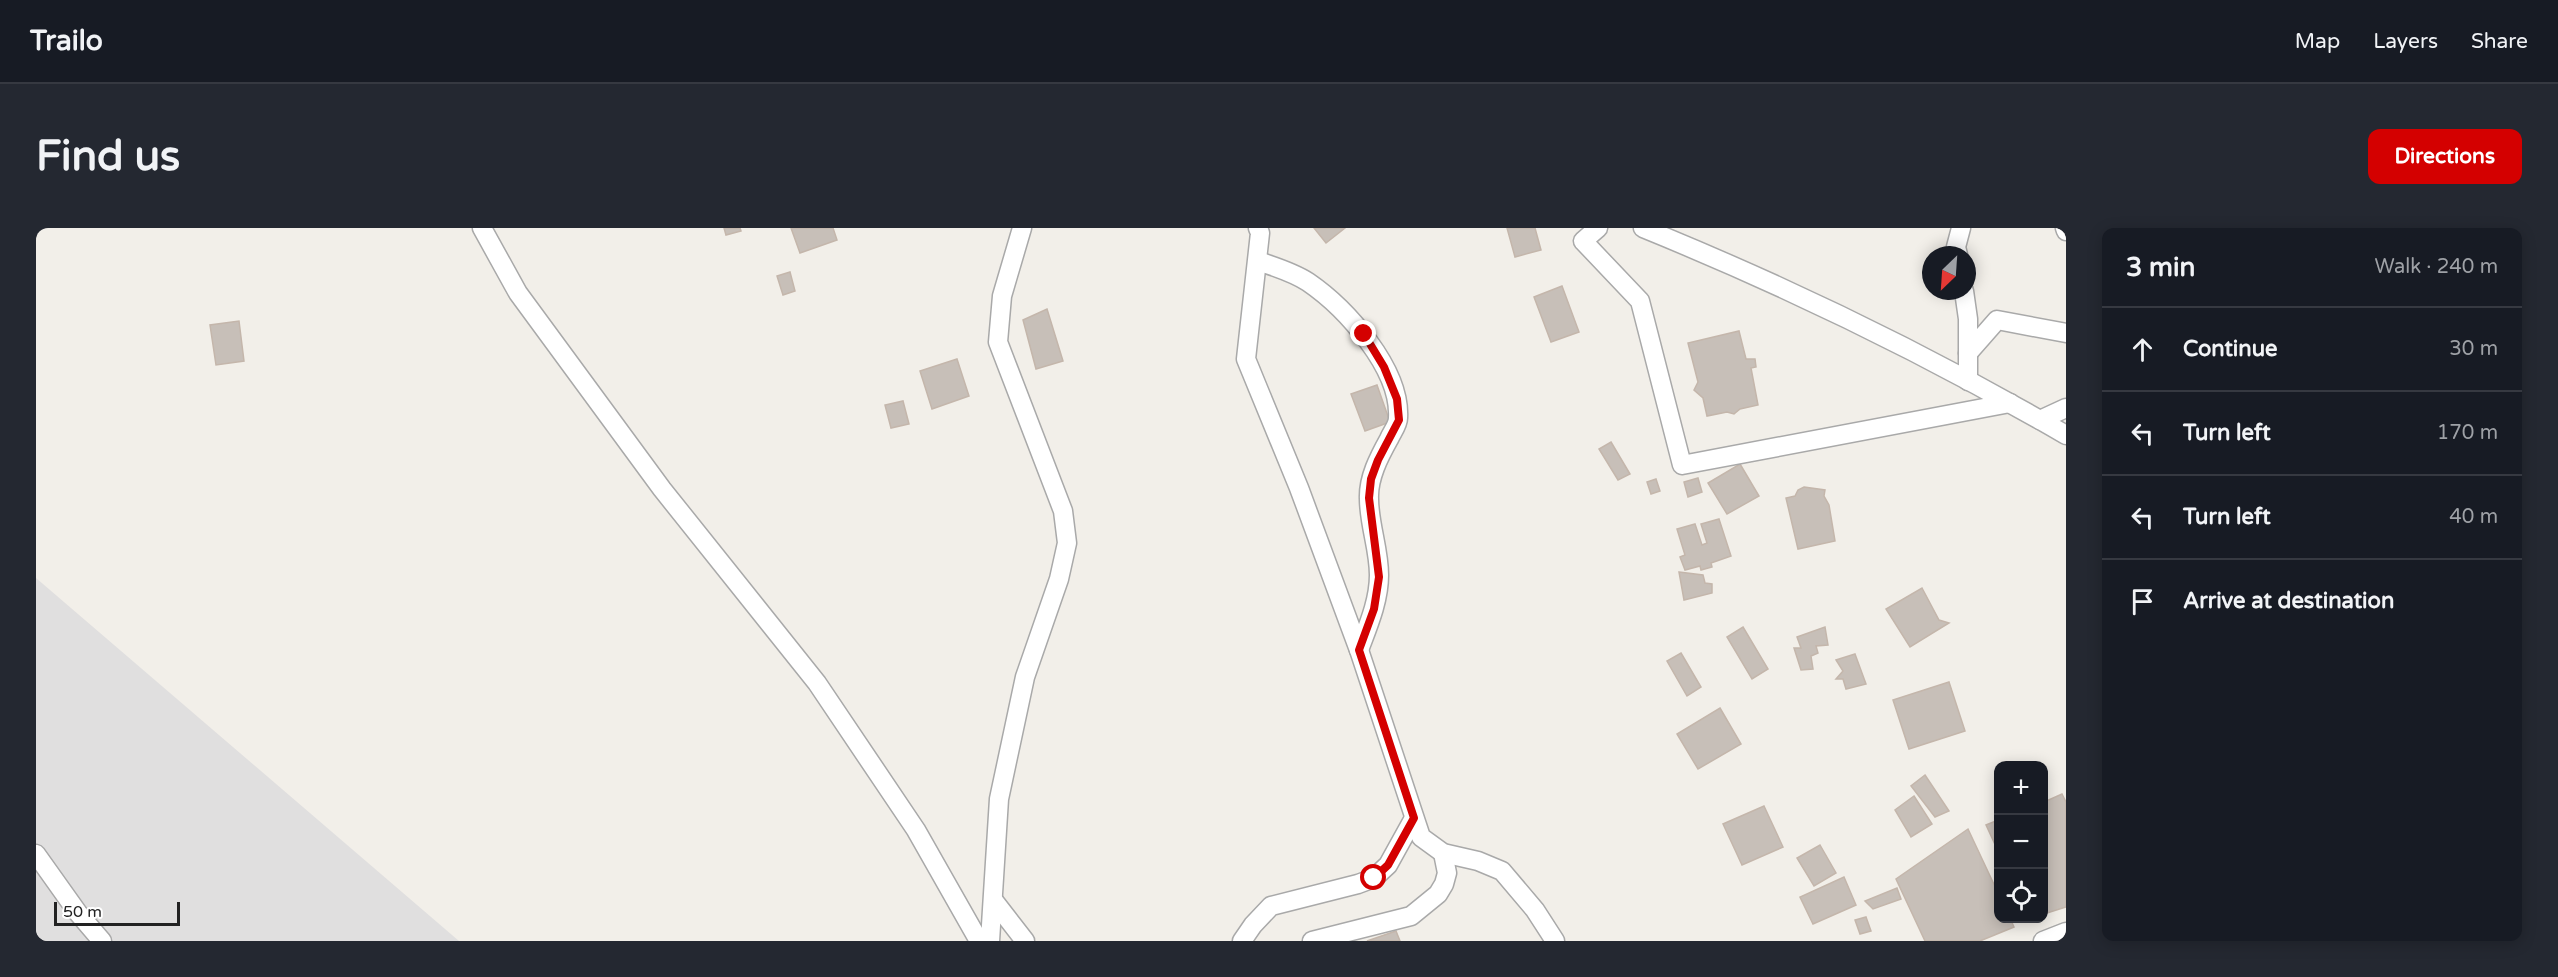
<!DOCTYPE html>
<meta charset="utf-8">
<style>
body{margin:0;font-family:"Varela Round",sans-serif;background:#242831;color:#f1f3f6}
.controls{position:absolute;right:18px;bottom:18px;display:grid;overflow:hidden;border-radius:12px;box-shadow:0 3px 15px #0003}
.controls button{width:54px;height:54px;display:grid;place-items:center;padding:0;border:0;border-bottom:2px solid #363941;background:#171b24;color:#f1f3f6;font:30px sans-serif}
.compass{position:absolute;left:1886px;top:18px;width:54px;height:54px;border-radius:50%;background:#171b24;box-shadow:0 3px 15px #0003;rotate:205deg}
.scale{position:absolute;left:18px;bottom:15px;width:126px;box-sizing:border-box;padding-left:6px;border:3px solid #222;border-top:0;font-size:16px;line-height:21px;white-space:nowrap;color:#222;-webkit-text-stroke:4px #fff;paint-order:stroke}
.stop{position:absolute;width:18px;height:18px;margin:-14px;border:4px solid #d40000;border-radius:50%;background:#fff}
.stop.end{background:#d40000;border-color:#fff;box-shadow:0 2px 6px #0008}
.list{margin:0;padding:0;list-style:none}
h2{display:flex;justify-content:space-between;align-items:center;height:78px;margin:0;padding:0 24px;font-size:26px}
h2 small{font-size:20px;font-weight:400;color:#9ea1a6}
.list li{display:grid;grid-template-columns:39px 1fr auto;gap:18px;align-items:center;box-sizing:border-box;height:84px;padding:0 24px;border-top:2px solid #363941}
.list b{display:block;font-size:22px;white-space:nowrap}
.list em{font-size:20px;font-style:normal;color:#9ea1a6}
.icon{flex:none;width:33px;height:33px;fill:none;stroke:currentColor;stroke-width:2;stroke-linecap:round;stroke-linejoin:round}
.map{position:relative;flex:none;width:2030px;height:713px;overflow:hidden;border-radius:12px}
header{display:flex;align-items:center;gap:36px;box-sizing:border-box;height:84px;padding:0 30px;background:#171b24;border-bottom:2px solid #363941}
header strong{font-size:28px}
nav{display:flex;gap:33px;margin-inline-start:auto;font-size:21px}
.intro{display:flex;align-items:center;justify-content:space-between;box-sizing:border-box;height:144px;padding:0 36px}
h1{margin:0;font-size:42px}
.button{padding:15px 27px;border-radius:12px;background:#d40000;color:#fff;font-size:21px;font-weight:700}
main{display:flex;gap:36px;padding:0 36px}
aside{flex:1;background:#171b24;border-radius:12px;box-shadow:0 3px 15px #0003}
.map>svg:first-child{display:block}
</style>
<header>
<strong>Trailo</strong>
<nav><a>Map</a><a>Layers</a><a>Share</a></nav>
</header>
<div class="intro"><h1>Find us</h1><a class="button">Directions</a></div>
<main>
<div class="map">
<svg width="2030" height="713" viewBox="0 0 2030 713">
<rect width="100%" height="100%" fill="#f2efe9"/>
<polygon fill="#e0dfdf" points="0,350 423,713 0,713"/>
<g fill="#c7bfb8" stroke="#c4b6ab" stroke-width="1.5">
<polygon points="688,0 704,0 705,3 690,7"/>
<polygon points="755,0 797,0 801,12 764,25"/>
<polygon points="1278,0 1309,0 1290,15"/>
<polygon points="1471,0 1499,0 1505,22 1479,29"/>
<polygon points="754,44 759,63 747,67 741,48"/>
<polygon points="1526,58 1543,104 1515,114 1498,69"/>
<polygon points="1011,81 1027,133 1000,141 987,92"/>
<polygon points="203,93 208,133 180,137 174,97"/>
<polygon points="1703,103 1710,131 1719,131 1720,139 1715,140 1722,177 1704,181 1698,186 1691,184 1671,188 1667,170 1658,162 1662,154 1652,115"/>
<polygon points="921,131 933,168 896,181 884,143"/>
<polygon points="1341,157 1354,194 1329,203 1315,166"/>
<polygon points="867,173 873,196 855,200 849,177"/>
<polygon points="1575,214 1594,246 1582,252 1563,221"/>
<polygon points="1704,236 1723,268 1691,286 1672,255"/>
<polygon points="1662,250 1666,264 1652,269 1648,254"/>
<polygon points="1620,251 1624,263 1615,266 1611,254"/>
<polygon points="1768,259 1789,262 1788,268 1793,277 1799,313 1762,321 1750,270 1759,268 1762,262"/>
<polygon points="1683,291 1695,328 1675,335 1676,339 1665,342 1664,338 1649,342 1644,329 1649,327 1641,301 1659,296 1666,317 1671,315 1665,296"/>
<polygon points="1643,344 1667,347 1669,355 1676,356 1676,365 1648,372"/>
<polygon points="1886,360 1903,392 1913,395 1874,419 1850,381"/>
<polygon points="1707,399 1732,441 1716,451 1691,409"/>
<polygon points="1789,399 1792,417 1780,418 1782,425 1775,428 1777,441 1765,442 1758,420 1765,420 1761,409"/>
<polygon points="1645,425 1665,459 1651,468 1631,433"/>
<polygon points="1819,426 1830,456 1810,461 1807,451 1800,451 1807,443 1800,432"/>
<polygon points="1913,454 1929,503 1873,521 1857,472"/>
<polygon points="1684,480 1705,516 1662,541 1641,506"/>
<polygon points="1889,547 1913,583 1899,589 1875,558"/>
<polygon points="2026,566 2030,574 2030,679 2008,686 2008,574"/>
<polygon points="1878,568 1896,596 1875,609 1859,582"/>
<polygon points="1728,578 1747,619 1706,637 1687,596"/>
<polygon points="1962,592 1962,623 1950,597"/>
<polygon points="1932,601 1962,665 1962,690 1974,690 1978,699 1944,713 1889,713 1860,651"/>
<polygon points="1784,617 1800,645 1778,658 1761,630"/>
<polygon points="1808,649 1820,677 1777,696 1764,669"/>
<polygon points="1861,660 1865,671 1837,681 1829,673"/>
<polygon points="1830,689 1835,703 1824,706 1819,692"/>
<polygon points="1360,703 1364,713 1331,713"/>
</g>
<g fill="none" stroke-linecap="round" stroke-linejoin="round">
<g stroke="#a9a9a9" stroke-width="21">
<g id="minor">
<polyline points="446,0 482,65 626,261 781,455 880,602 943,713"/>
<polyline points="1222,0 1224,5 1210,131 1263,260 1323,422 1385,609 1407,625 1442,633 1466,643 1499,682 1519,713"/>
<polyline points="1562,0 1547,13 1604,73 1646,237 1974,175"/>
<path d="M1607,0C1752,59 1894,128 2030,207"/>
<polyline points="2029,0 2030,3"/>
<polyline points="1922,27 1920,19 1925,0"/>
<path d="M1222,33C1239,39 1257,44 1272,54C1310,80 1365,141 1362,190C1362,197 1356,204 1353,211C1343,229 1332,250 1333,271C1333,296 1343,321 1343,347C1343,373 1332,398 1323,422"/>
<polyline points="1928,63 1932,91 1932,153"/>
<polyline points="1932,125 1961,92 2030,105"/>
<polyline points="2004,192 2030,180"/>
<polyline points="0,626 42,685 66,713"/>
<polyline points="958,673 989,713"/>
<polyline points="954,713 963,571 989,449 1023,351 1031,315 1027,283 962,114 966,68 986,0"/>
<polyline points="1206,713 1217,697 1235,678 1322,656 1338,650 1352,637 1378,590"/>
<polyline points="1276,713 1375,688 1402,666 1408,656 1411,645 1407,625"/>
<polyline points="2007,713 2030,704"/>
</g>
</g>
<use href="#minor" stroke="#fff" stroke-width="18"/>
</g>
<g fill="none" stroke-linecap="round" stroke-linejoin="round">
<polyline stroke="#d40000" stroke-width="8" points="1328,106 1348,139 1361,171 1363,192 1342,232 1335,251 1333,270 1343,349 1338,381 1323,422 1378,590 1352,637 1338,650"/>
</g>
</svg>
<div class="controls">
<button>+</button>
<button>−</button>
<button><svg class="icon" aria-label="locate" viewBox="0 0 24 24"><circle cx="12" cy="12" r="6"/><path d="M12 2v4M12 18v4M2 12h4M18 12h4"/></svg></button>
</div>
<svg class="compass" viewBox="-18 -18 36 36"><path d="M0-13l5 13h-10z" fill="#e53935"/><path d="M0 13l5-13h-10z" fill="#9ea1a6"/></svg>
<div class="scale">50 m</div>
<div class="stop" style="left:1338px;top:650px"></div>
<div class="stop end" style="left:1328px;top:106px"></div>
</div>
<aside>
<h2>3 min<small>Walk · 240 m</small></h2>
<ul class="list">
<li><svg class="icon" aria-label="ahead" viewBox="0 0 24 24"><path d="M12 20V5M6 11l6-6 6 6"/></svg><div><b>Continue</b></div><em>30 m</em></li>
<li><svg class="icon" aria-label="left" viewBox="0 0 24 24"><path d="M17 20v-9H6M10 6l-5 5 5 5"/></svg><div><b>Turn left</b></div><em>170 m</em></li>
<li><svg class="icon" aria-label="left" viewBox="0 0 24 24"><path d="M17 20v-9H6M10 6l-5 5 5 5"/></svg><div><b>Turn left</b></div><em>40 m</em></li>
<li><svg class="icon" aria-label="arrive" viewBox="0 0 24 24"><path d="M6 21V4h12l-3 4 3 4H6"/></svg><div><b>Arrive at destination</b></div></li>
</ul>
</aside>
</main>
